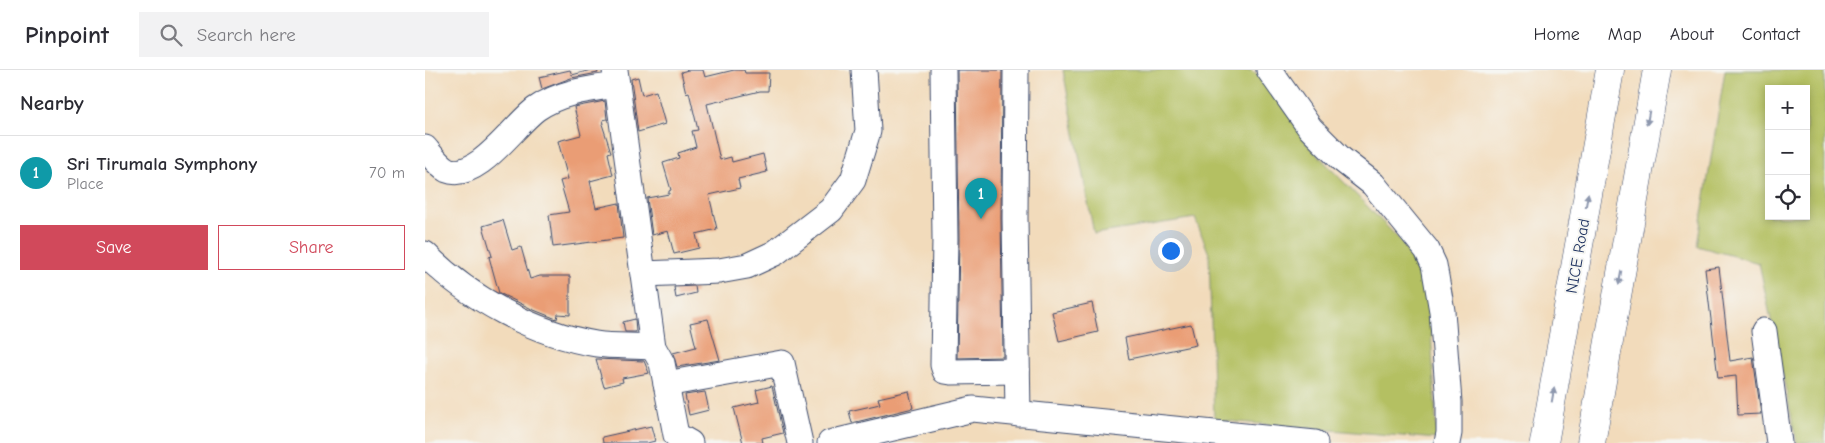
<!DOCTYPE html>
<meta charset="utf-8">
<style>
body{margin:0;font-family:"Comic Neue",sans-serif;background:#f2f2f3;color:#2b2b33}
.controls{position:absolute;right:15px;top:15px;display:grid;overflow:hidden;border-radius:0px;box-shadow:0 2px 8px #0003}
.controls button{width:45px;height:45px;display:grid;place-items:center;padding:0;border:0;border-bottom:1px solid #e1e1e2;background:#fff;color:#2b2b33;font:25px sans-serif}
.you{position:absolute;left:745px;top:180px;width:18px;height:18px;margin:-12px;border:4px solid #fff;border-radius:50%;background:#1a73e8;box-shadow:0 0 0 8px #1a73e833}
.badge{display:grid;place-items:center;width:32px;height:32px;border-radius:50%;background:#d1495b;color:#fff;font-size:16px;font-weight:700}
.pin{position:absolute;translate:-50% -41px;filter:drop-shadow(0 1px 2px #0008)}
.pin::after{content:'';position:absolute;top:26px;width:18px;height:15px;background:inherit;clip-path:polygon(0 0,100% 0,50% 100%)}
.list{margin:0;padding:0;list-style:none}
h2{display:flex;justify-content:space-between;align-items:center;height:65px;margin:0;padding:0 20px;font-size:21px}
h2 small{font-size:16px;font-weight:400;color:#7c7c81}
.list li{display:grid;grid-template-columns:32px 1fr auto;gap:15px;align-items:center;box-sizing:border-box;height:75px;padding:0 20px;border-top:1px solid #e1e1e2}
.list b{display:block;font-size:19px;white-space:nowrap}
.list p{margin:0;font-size:16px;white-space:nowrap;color:#7c7c81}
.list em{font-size:16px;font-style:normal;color:#7c7c81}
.actions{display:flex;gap:10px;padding:15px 20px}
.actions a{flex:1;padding:11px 0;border:1px solid #d1495b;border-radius:0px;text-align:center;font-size:18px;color:#d1495b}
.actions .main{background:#d1495b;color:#fff}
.icon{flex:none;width:28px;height:28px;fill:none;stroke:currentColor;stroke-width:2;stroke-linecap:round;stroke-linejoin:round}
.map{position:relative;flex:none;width:1400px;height:373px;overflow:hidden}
header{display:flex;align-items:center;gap:30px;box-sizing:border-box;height:70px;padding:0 25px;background:#fff;border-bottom:1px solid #e1e1e2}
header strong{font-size:24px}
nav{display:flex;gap:28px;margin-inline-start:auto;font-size:18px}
.search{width:350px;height:45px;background:#f2f2f3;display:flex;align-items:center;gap:12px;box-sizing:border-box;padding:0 18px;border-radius:0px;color:#7c7c81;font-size:19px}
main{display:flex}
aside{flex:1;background:#fff}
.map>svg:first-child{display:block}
</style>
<header>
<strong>Pinpoint</strong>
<div class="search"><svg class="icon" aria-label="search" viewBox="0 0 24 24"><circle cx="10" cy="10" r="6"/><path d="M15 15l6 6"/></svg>Search here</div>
<nav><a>Home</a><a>Map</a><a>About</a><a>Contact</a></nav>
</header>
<main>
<aside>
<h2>Nearby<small></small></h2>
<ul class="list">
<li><span class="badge" style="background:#0f9aa8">1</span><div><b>Sri Tirumala Symphony</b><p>Place</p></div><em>70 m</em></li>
</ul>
<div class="actions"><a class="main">Save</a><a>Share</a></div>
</aside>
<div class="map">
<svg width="1400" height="373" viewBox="0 0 1400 373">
<rect width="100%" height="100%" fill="#f6f6f2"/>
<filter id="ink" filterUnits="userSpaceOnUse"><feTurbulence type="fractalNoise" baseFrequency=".02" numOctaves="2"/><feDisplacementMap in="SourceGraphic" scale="10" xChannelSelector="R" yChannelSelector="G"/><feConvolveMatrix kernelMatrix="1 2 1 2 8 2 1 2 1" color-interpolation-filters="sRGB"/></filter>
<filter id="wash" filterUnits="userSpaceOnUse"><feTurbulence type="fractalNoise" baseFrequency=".0096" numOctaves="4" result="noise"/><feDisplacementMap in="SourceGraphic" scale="20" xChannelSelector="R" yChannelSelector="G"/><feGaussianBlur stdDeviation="1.12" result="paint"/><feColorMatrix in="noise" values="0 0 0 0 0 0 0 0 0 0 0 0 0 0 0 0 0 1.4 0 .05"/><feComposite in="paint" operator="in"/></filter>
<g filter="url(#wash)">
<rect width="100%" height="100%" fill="#f2dbbb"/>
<g fill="#b4c062" stroke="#687860" fill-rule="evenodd">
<polygon points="638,0 825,0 842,10 882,74 976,171 1004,223 1012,369 789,350 784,184 770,148 669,164"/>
<path d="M1300,0H1400V373H1372L1334,193L1272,176ZM1344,19H1381V146H1344Z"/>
</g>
<g id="blocks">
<g fill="#ea9d74">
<polygon points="145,0 147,5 166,0 172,0 173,3 146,8 117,19 114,7"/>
<polygon points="263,0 278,0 280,7 309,0 319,0 320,3 344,3 343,21 335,21 282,34 295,90 306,87 307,92 338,84 342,102 313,109 315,118 284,125 292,159 271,164 274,178 249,184 243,161 227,165 222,128 244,124 244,121 246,120 238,93 254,88 253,83 271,77 267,61 273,60 264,22 261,23 256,2"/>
<polygon points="532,0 577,0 576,148 578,287 532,288 534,169"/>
<polygon points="213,7 217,25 231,21 240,54 213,62 206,9"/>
<polygon points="180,31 182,49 178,50 179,54 177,54 186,82 183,83 188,105 165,111 171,138 194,133 198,168 128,177 124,145 144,142 135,111 143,109 133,71 156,65 149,37"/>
<polygon points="78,150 87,180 96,177 105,209 115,206 145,206 145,245 133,244 132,249 129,248 109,240 74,223 64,187 67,186 58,156"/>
<polygon points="1294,197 1305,291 1328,287 1336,344 1313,345 1311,306 1293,308 1280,199"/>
<polygon points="270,216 271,223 251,228 249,217"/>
<polygon points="667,233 673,262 634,271 627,242"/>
<polygon points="210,249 211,262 200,262 198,252"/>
<polygon points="283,249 295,290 252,297 248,283 271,277 265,253"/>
<polygon points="766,254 771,275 704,289 700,268"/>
<polygon points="171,289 219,291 224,303 197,308 198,312 179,317"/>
<polygon points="347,316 358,363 337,368 338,373 318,373 309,338 334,332 331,320"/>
<polygon points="484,321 488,338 427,353 424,341 455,334 453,328"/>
<polygon points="280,322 284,340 264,345 260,325"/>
<polygon points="226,356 230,371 222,373 178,373 177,367"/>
</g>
</g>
</g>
<g filter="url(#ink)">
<use href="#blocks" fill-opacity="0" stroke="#3b496c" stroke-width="1"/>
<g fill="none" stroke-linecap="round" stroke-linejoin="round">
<g stroke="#3b496c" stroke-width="27">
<g id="minor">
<polyline points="190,0 228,277 237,293 251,365 265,373"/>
<polyline points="518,0 520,169 518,295 520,301 526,302 592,301"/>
<polyline points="591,0 590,148 593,344"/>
<polyline points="844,0 885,58 916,89 948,114 1002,180 1009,195 1017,241 1024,332 1024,363 1022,373"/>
<path d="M0,78C6,85 14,96 22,100C52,112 89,55 111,39C135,22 164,19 192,15"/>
<path d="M0,184C43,228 110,264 171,274C190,277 209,275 228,277"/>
<polyline points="218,204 294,201 322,196 350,183 406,140 428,110 443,61 439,0"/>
<polyline points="1339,261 1354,373"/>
<polyline points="241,314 357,293 375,373"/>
<polyline points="405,373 548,339 890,373"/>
</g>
</g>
<g stroke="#3b496c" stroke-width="29">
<g id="highway">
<polyline points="1119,373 1185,0"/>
<polyline points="1166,373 1232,0"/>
</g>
</g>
<use href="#minor" stroke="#fff" stroke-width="25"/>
<use href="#highway" stroke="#fff" stroke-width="28"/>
</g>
<defs><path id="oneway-solid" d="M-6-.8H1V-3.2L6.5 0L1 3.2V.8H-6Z" transform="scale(1.25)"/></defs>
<g fill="#8d97ae">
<use href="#oneway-solid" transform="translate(1223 48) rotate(100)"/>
<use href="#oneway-solid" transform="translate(1162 130) rotate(-80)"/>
<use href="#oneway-solid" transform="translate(1195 208) rotate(100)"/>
<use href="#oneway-solid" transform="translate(1128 325) rotate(-80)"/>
</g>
</g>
<g text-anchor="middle" stroke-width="4" stroke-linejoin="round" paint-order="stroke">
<g font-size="16" fill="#1b2f5e" stroke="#f6f6f2">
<text transform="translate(1152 186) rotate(-80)" y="6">NICE Road</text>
</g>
</g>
</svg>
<div class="controls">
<button>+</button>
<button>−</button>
<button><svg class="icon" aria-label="locate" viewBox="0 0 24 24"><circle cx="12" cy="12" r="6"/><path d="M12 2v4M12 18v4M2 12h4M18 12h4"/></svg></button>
</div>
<div class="you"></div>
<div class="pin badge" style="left:556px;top:149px;background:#0f9aa8">1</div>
</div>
</main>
